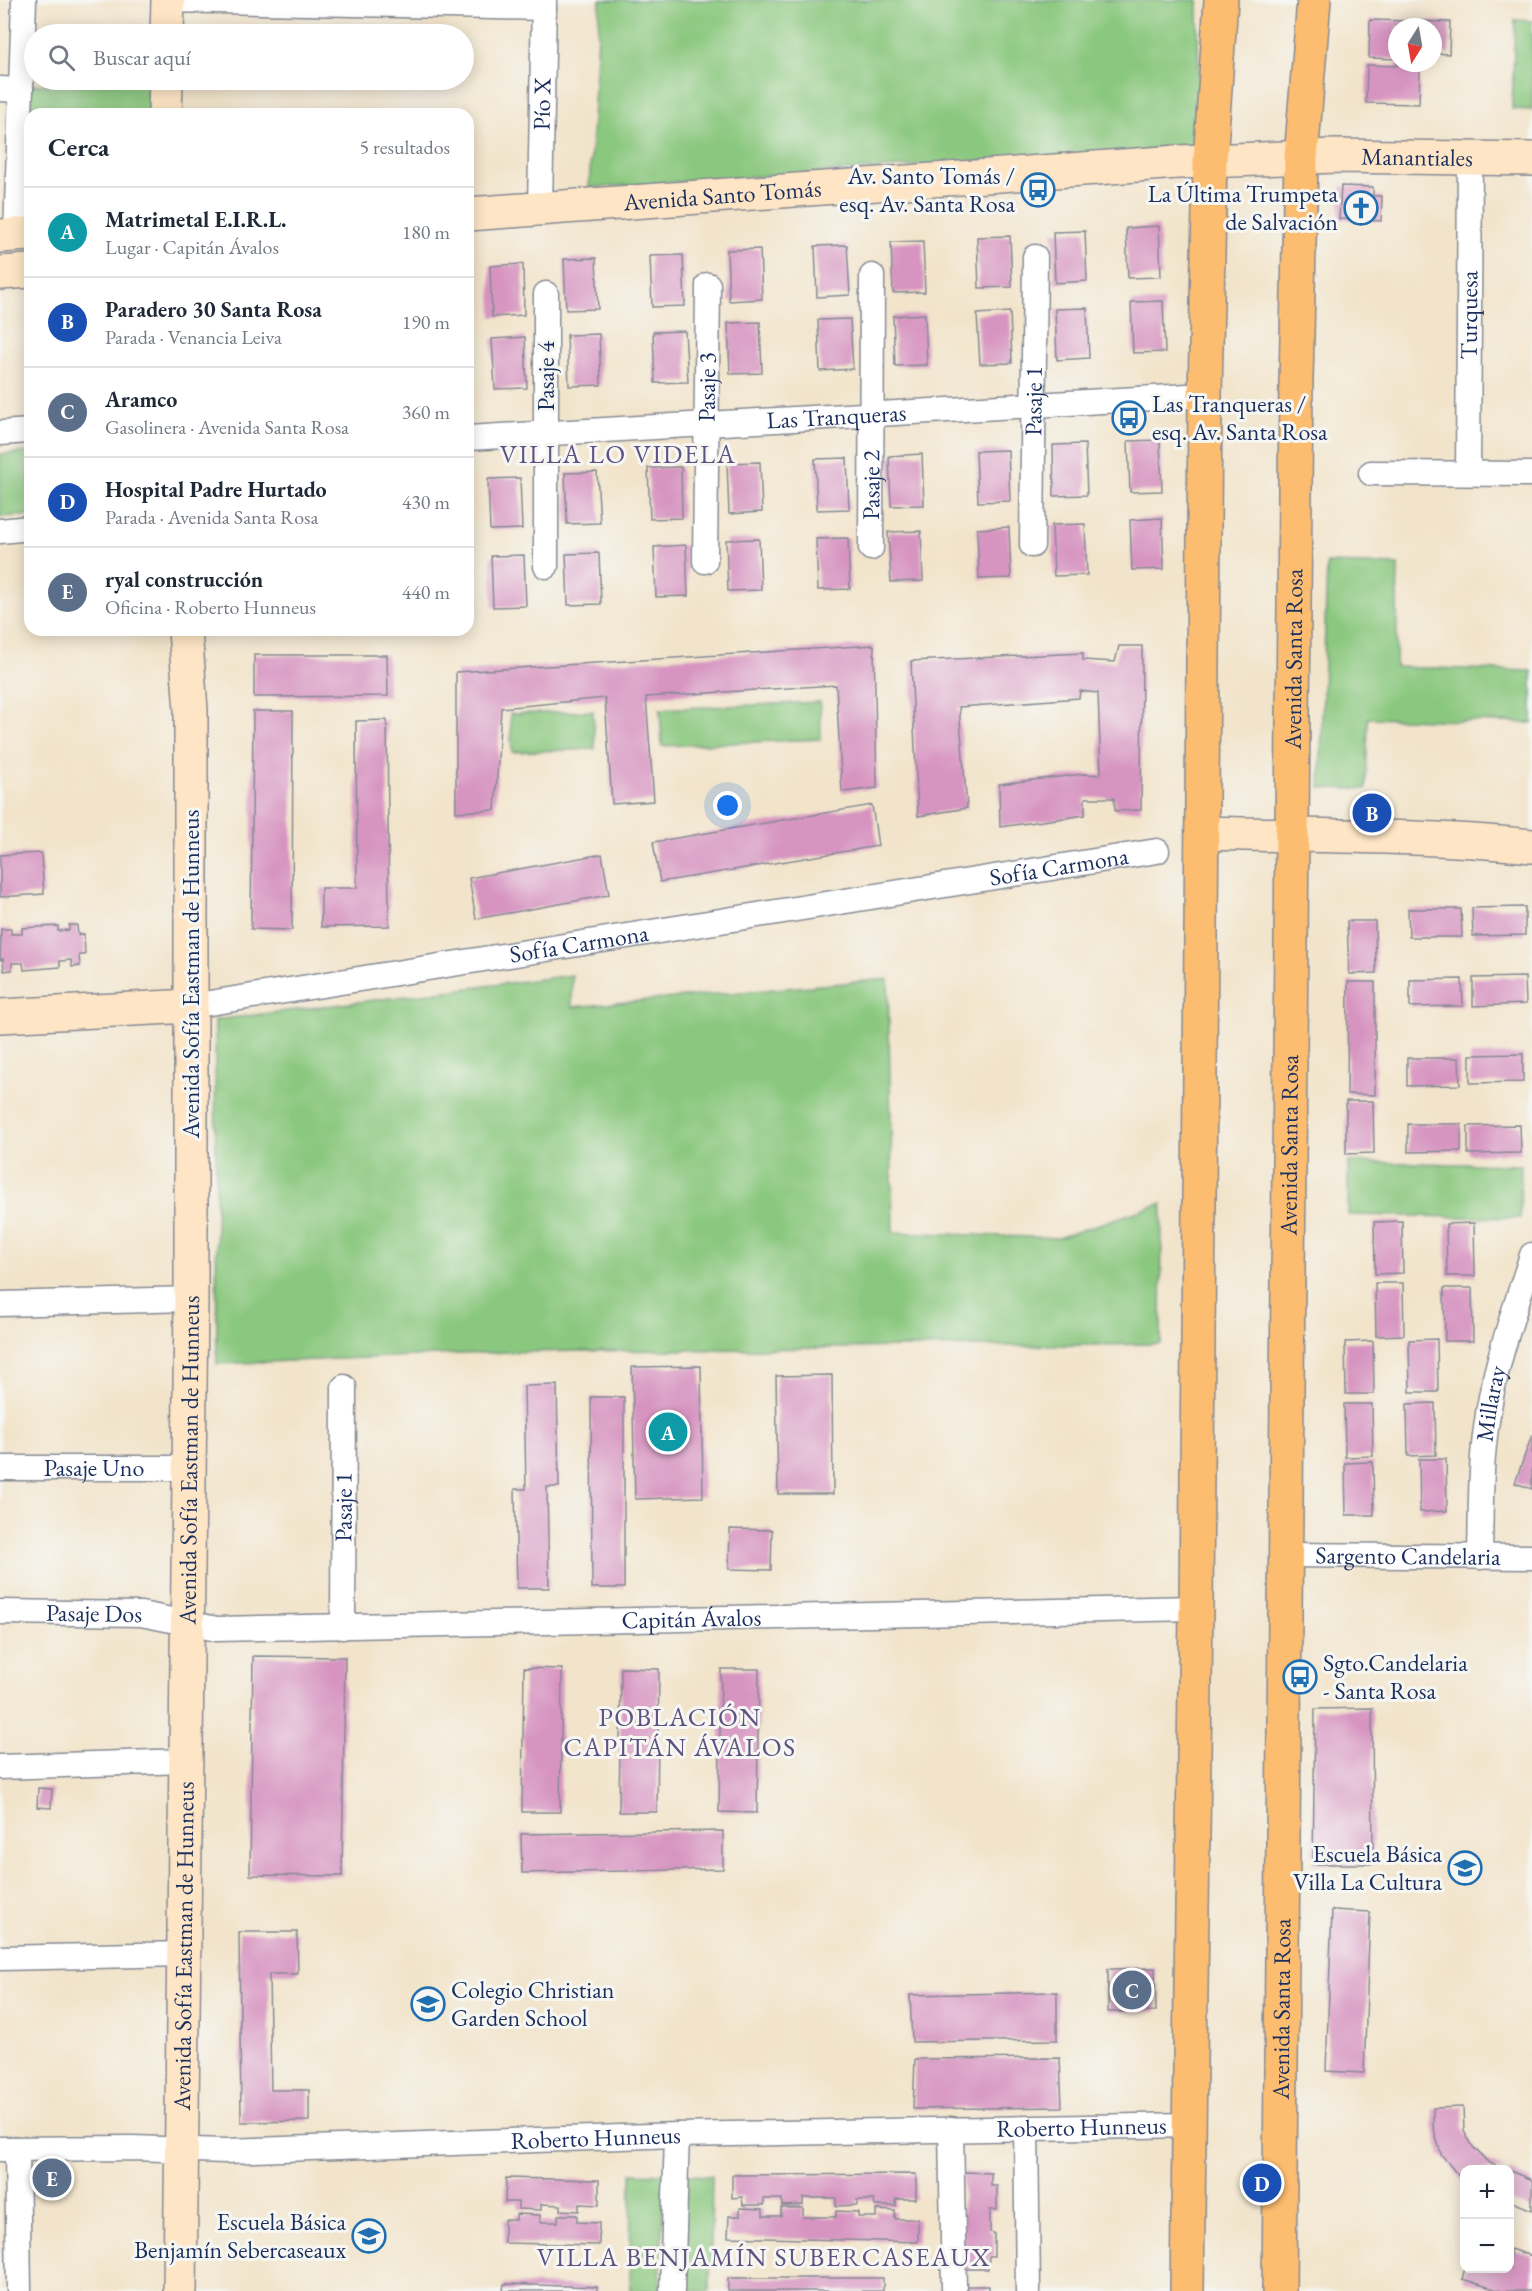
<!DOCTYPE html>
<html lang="es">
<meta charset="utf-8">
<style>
body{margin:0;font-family:"EB Garamond",serif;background:#f2f2f3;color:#1f2937}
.controls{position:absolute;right:18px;bottom:18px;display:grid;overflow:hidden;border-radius:12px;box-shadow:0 3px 15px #0003}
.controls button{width:54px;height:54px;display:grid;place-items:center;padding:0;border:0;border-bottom:2px solid #e0e1e3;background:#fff;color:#1f2937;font:30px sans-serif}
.compass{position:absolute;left:1388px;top:18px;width:54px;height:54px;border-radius:50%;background:#fff;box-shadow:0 3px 15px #0003;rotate:191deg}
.you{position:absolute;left:728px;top:806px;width:21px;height:21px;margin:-15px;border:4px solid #fff;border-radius:50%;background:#1a73e8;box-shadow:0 0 0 9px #1a73e833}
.badge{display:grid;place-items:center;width:39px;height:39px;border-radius:50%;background:#d93025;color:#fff;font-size:20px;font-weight:700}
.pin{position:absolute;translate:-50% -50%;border:3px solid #fff;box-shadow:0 2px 6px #0006}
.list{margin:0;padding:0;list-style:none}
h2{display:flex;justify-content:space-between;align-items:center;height:78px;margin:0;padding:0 24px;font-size:26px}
h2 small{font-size:20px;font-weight:400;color:#747a83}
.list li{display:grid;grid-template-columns:39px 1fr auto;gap:18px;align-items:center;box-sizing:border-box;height:90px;padding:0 24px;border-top:2px solid #e0e1e3}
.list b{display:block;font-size:22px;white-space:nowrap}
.list p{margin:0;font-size:20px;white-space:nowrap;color:#747a83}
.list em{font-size:20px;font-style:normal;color:#747a83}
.icon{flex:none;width:33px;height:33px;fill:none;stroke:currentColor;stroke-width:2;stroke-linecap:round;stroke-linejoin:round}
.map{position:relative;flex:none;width:1532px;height:2291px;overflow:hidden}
.search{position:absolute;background:#fff;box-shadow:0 3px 15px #0003;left:24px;top:24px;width:450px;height:66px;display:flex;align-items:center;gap:15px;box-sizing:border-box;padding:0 21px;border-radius:33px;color:#747a83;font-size:22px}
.panel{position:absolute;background:#fff;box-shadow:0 3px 15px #0003;left:24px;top:108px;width:450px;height:528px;border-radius:18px}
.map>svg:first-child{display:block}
</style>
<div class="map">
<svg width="1532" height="2291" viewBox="0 0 1532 2291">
<rect width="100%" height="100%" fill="#f6f6f2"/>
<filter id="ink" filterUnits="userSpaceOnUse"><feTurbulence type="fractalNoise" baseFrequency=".0167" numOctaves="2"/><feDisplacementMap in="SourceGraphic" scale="12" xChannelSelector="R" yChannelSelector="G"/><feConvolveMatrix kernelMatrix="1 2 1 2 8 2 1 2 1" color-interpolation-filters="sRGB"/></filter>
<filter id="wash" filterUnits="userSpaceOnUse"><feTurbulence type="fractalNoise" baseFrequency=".008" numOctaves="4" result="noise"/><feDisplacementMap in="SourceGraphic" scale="24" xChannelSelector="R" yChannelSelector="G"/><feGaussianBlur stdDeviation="1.35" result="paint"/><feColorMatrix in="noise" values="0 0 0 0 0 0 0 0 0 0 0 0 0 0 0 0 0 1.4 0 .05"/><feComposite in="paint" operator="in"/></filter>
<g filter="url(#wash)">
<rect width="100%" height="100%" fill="#f2e4cb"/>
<g fill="#8bc87f" stroke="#537c6e" stroke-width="1.5">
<polygon points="600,0 1198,0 1199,147 589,188"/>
<polygon points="1515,20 1532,21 1532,110 1512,109"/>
<polygon points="298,27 386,29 386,34 298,34"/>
<polygon points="158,81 155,114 30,114 30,221 25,221 30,85"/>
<polygon points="30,452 30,515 0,517 0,454"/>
<polygon points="1327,563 1398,565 1396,667 1532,671 1532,723 1368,718 1366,789 1320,788"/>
<polygon points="820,702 821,739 662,746 660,709"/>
<polygon points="593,711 595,749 512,752 510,714"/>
<polygon points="572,975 572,1007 888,979 893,1232 1058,1238 1162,1203 1161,1344 510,1352 217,1364 215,1020"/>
<polygon points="1348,1162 1521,1165 1520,1218 1348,1215"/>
<polygon points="631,2173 664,2174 660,2291 630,2291"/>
<polygon points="685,2175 712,2176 710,2291 680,2291"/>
</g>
<g id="blocks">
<g fill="#d794c1">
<polygon points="1370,20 1450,22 1449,54 1433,53 1433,27 1397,27 1397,59 1369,58"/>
<polygon points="1397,63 1410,63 1410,67 1420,67 1419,104 1366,103 1367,65 1397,66"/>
<polygon points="1341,186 1373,187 1373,196 1382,196 1381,221 1339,219"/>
<polygon points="1159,226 1161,277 1128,278 1126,228"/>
<polygon points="1085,231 1087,281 1055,283 1053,232"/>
<polygon points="1010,236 1012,287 979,288 977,237"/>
<polygon points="923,241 925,292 893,293 891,242"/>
<polygon points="847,245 850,295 817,297 815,246"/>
<polygon points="760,249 762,299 729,301 727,250"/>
<polygon points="683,255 685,306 652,307 650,256"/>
<polygon points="596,258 598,309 566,310 564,259"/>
<polygon points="523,264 524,315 492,317 490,266"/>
<polygon points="1163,301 1165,352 1133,353 1131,302"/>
<polygon points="1087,308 1089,358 1057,360 1055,309"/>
<polygon points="1010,312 1012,363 980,364 977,314"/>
<polygon points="925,314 927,365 895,366 893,316"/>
<polygon points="850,319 853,369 820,371 818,320"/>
<polygon points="760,322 762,373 730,374 728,323"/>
<polygon points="685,331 688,382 655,383 653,332"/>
<polygon points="599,334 601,385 569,386 567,335"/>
<polygon points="525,337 527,388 495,389 492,339"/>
<polygon points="1160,440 1162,491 1130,492 1128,441"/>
<polygon points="1085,444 1087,495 1054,496 1053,445"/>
<polygon points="1008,450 1010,501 978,502 976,451"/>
<polygon points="922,454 924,505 891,506 889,456"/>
<polygon points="847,458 849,509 817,510 815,459"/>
<polygon points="760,462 762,512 729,514 727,463"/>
<polygon points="681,467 682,518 650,519 648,468"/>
<polygon points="597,472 600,523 567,524 565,473"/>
<polygon points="520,478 522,529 490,530 488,479"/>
<polygon points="1162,518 1164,569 1132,570 1130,520"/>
<polygon points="1085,524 1087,575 1054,576 1052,525"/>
<polygon points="1009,527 1011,578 979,579 977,529"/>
<polygon points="921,531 923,581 891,582 888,532"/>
<polygon points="848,538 850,589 818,590 816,539"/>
<polygon points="759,539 761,590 728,591 726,540"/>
<polygon points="686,545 688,596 656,597 654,547"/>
<polygon points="599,553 601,604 568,605 566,554"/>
<polygon points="524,555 526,606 493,607 491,556"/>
<polygon points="874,645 877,788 842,792 836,685 646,697 654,801 612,804 605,698 501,708 495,810 456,812 456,672"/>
<polygon points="1119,646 1142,646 1141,810 1115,811 1114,798 1085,798 1085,815 1000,827 999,784 1084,774 1101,775 1098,693 1080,691 1079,698 959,707 967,808 918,816 911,661 1083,653 1083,660 1115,662"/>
<polygon points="254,655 387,655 388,696 254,697"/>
<polygon points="253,711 293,711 292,930 251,929"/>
<polygon points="387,720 389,926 321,927 321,888 357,888 356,721"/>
<polygon points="872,805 878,846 660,882 653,842"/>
<polygon points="41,853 44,894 0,897 0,855"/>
<polygon points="602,854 609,895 476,919 469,878"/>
<polygon points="1525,907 1525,935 1473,936 1472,908"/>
<polygon points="1408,909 1461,909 1462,937 1409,937"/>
<polygon points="1347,921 1375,921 1376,973 1349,974"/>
<polygon points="69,925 77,925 78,935 84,934 85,955 79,955 80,966 72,967 71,960 60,961 60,967 24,970 23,963 12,963 12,970 4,971 3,959 0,960 1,929 11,929 11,934 22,934 22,928 58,926 58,931 69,930"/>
<polygon points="1525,977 1526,1004 1473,1006 1473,978"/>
<polygon points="1462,979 1463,1006 1410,1007 1410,980"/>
<polygon points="1348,982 1375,982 1375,1095 1347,1094"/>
<polygon points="1523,1054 1523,1082 1470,1083 1470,1055"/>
<polygon points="1407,1058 1459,1058 1460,1085 1407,1086"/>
<polygon points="1346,1101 1373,1101 1374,1153 1346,1154"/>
<polygon points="1408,1124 1461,1124 1461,1151 1408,1152"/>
<polygon points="1520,1125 1521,1153 1468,1154 1468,1126"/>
<polygon points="1402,1221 1403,1273 1375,1274 1374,1222"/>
<polygon points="1474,1223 1475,1276 1447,1276 1446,1224"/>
<polygon points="1375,1283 1403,1283 1404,1335 1376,1336"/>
<polygon points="1444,1288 1472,1288 1473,1341 1445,1341"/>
<polygon points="1437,1339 1438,1392 1410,1392 1409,1340"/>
<polygon points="1373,1341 1374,1394 1346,1394 1345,1342"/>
<polygon points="701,1366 703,1497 635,1499 632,1367"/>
<polygon points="832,1375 833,1494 778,1494 776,1376"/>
<polygon points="557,1385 559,1487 547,1487 549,1588 517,1588 515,1489 526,1489 524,1386"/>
<polygon points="591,1397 624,1397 624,1588 592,1588"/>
<polygon points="1435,1403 1436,1455 1408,1456 1407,1404"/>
<polygon points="1344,1404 1372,1404 1373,1456 1345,1457"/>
<polygon points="1532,1435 1532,1489 1515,1483"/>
<polygon points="1419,1459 1446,1459 1447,1511 1420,1512"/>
<polygon points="1373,1462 1374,1515 1346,1515 1345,1463"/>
<polygon points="730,1529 772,1530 771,1570 729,1569"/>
<polygon points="253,1656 345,1657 342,1876 250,1875"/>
<polygon points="524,1668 562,1669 560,1812 522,1812"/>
<polygon points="621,1668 659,1669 657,1812 619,1812"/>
<polygon points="721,1669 759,1669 757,1813 719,1812"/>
<polygon points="1372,1708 1373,1864 1313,1864 1315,1709"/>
<polygon points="38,1788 52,1789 51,1808 37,1807"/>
<polygon points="723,1831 723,1869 522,1873 521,1834"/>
<polygon points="1332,1910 1370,1912 1364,2073 1326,2071"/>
<polygon points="239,1932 297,1932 298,1974 269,1974 271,2090 309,2090 309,2121 241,2122"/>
<polygon points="1155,1968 1156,2011 1108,2012 1108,1969"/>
<polygon points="1057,1992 1057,2040 912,2042 910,1995"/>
<polygon points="1060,2058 1062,2107 913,2109 915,2059"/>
<polygon points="1463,2107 1464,2130 1473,2147 1489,2163 1505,2169 1464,2170 1464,2183 1441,2154 1433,2126 1433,2108"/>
<polygon points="1510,2171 1532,2180 1532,2210 1510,2201"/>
<polygon points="963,2172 991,2173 991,2186 997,2186 997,2210 990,2210 990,2232 994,2233 994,2256 989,2256 988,2269 961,2269"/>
<polygon points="916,2174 916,2199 896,2199 896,2206 875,2206 874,2200 857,2200 857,2205 836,2206 836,2198 803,2198 803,2205 782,2206 782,2199 764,2199 764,2205 743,2205 742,2197 732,2198 732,2175"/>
<polygon points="506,2178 599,2180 599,2205 579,2204 579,2211 561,2210 561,2205 541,2204 541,2210 518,2209 518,2202 505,2202"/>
<polygon points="740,2208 763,2209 763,2216 781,2216 781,2208 803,2208 803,2217 836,2217 836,2211 858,2212 858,2217 876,2217 876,2210 895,2211 895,2219 918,2219 918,2242 728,2237 729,2216 740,2216"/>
<polygon points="516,2214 540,2215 540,2222 558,2222 558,2215 577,2215 577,2222 599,2223 599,2245 504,2243 504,2220 516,2220"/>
<polygon points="1510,2249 1532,2256 1532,2291 1501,2291 1462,2279 1465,2268 1510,2268"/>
<rect x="728" y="2278" width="155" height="13"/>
<polygon points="504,2284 597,2287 597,2291 503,2291"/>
<rect x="964" y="2286" width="25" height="5"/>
</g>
</g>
</g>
<g filter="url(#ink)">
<use href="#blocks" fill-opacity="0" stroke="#868a94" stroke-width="1.5"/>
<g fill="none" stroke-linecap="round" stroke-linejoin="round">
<g stroke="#868a94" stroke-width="27">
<g id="street">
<polyline points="168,0 544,8"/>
<polyline points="0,89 21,90"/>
<path id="s1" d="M540,208L544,0"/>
<polyline points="16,235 24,0"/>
<polyline points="0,433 30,431"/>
<path id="s2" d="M468,438L1205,395"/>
<polyline points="1371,473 1532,474"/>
<path id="s3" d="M1468,473L1470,159"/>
<polyline points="0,531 30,528"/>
<path id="s4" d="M1032,545L1035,257"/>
<path id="s5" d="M871,548L872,276"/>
<path id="s6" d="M705,561L708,285"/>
<polyline points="546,566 546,294"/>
<path id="s7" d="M191,1006L1157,851"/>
<polyline points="0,1304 191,1299"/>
<path id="s8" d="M0,1468H190"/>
<path id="s9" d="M1285,1555L1532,1557"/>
<path id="s10" d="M1480,1557C1481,1514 1480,1471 1486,1428C1493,1369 1514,1312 1532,1255"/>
<path id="s11" d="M0,1612L141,1614L217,1629L1196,1608"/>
<path id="s12" d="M343,1627L344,1387"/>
<polyline points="0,1767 186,1761"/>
<polyline points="0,1958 184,1954"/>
<polyline points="1026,2127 1028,2291"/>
<polyline points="951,2129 954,2291"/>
<path id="s13" d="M0,2149L132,2148L225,2151L677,2135L1189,2125"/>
<polyline points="17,2149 19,2291"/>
<polyline points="672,2291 677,2135"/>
</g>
</g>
<g stroke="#868a94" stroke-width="36">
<g id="secondary">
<polyline points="167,34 168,0"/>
<polyline points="165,114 166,80"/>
<path id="s14" d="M468,214L1178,162L1336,156L1532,159"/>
<polyline points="0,236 30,234"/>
<polyline points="0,273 30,271"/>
<path d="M1202,833C1312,836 1423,835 1532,846"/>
<polyline points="0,1016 191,1006"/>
<path id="s15" d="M180,2291L191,1299V710L185,630"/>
</g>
</g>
<g stroke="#868a94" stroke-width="36">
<g id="primary">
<polyline points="1187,2291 1196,1608 1205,395 1210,161 1221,0"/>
<path id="s16" d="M1279,2291L1296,381L1301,158L1314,0"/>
</g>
</g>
<use href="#street" stroke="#fff" stroke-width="24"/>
<use href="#secondary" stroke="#fee5c5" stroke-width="33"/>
<use href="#primary" stroke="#fcbd6f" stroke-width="33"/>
</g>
</g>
<defs>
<g id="bus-ring" transform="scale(1.725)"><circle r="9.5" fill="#f6f6f2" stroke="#1f6fb2" stroke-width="1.5"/><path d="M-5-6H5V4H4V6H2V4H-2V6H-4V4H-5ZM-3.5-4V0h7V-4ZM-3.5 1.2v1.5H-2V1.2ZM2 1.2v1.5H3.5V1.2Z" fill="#1f6fb2"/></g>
<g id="church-ring" transform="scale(1.725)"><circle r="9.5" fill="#f6f6f2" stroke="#1f6fb2" stroke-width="1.5"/><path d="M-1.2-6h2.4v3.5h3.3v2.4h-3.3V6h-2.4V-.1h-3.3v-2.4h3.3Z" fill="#1f6fb2"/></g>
<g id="school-ring" transform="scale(1.725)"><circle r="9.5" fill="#f6f6f2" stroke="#1f6fb2" stroke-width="1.5"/><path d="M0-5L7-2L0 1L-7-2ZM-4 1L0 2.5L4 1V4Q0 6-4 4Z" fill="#1f6fb2"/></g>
</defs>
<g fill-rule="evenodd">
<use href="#bus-ring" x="1038" y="190"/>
<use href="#church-ring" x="1361" y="208"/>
<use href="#bus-ring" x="1129" y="418"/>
<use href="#bus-ring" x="1300" y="1677"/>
<use href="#school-ring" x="1465" y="1868"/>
<use href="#school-ring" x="428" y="2004"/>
<use href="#school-ring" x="369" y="2236"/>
</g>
<g text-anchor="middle" stroke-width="6" stroke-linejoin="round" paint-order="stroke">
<g font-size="24" fill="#1b2f5e" stroke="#f6f6f2">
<text dy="8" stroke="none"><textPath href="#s1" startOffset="104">Pío X</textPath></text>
<text dy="8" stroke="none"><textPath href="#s14" startOffset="951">Manantiales</textPath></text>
<text dy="8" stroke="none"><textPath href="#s14" startOffset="255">Avenida Santo Tomás</textPath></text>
<text dy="8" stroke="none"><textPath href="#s3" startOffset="158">Turquesa</textPath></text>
<text transform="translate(546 376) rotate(-90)" y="8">Pasaje 4</text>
<text dy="8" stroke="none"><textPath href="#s6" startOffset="174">Pasaje 3</textPath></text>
<text dy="8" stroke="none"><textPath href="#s4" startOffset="144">Pasaje 1</textPath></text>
<text dy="8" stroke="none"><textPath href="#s2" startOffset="369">Las Tranqueras</textPath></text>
<text dy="8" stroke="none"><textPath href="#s5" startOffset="63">Pasaje 2</textPath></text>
<text dy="8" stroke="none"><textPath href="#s16" startOffset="1632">Avenida Santa Rosa</textPath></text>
<text dy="8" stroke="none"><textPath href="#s7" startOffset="879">Sofía Carmona</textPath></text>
<text dy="8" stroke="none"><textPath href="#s7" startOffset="393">Sofía Carmona</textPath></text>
<text transform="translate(191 974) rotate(-90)" y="8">Avenida Sofía Eastman de Hunneus</text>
<text dy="8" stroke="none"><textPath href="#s16" startOffset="1146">Avenida Santa Rosa</textPath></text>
<text dy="8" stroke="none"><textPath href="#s10" startOffset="154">Millaray</textPath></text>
<text dy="8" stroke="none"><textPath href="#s15" startOffset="831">Avenida Sofía Eastman de Hunneus</textPath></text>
<text dy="8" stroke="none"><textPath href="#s8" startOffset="94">Pasaje Uno</textPath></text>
<text dy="8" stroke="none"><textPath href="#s12" startOffset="120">Pasaje 1</textPath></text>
<text dy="8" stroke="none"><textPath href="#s9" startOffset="123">Sargento Candelaria</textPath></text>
<text dy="8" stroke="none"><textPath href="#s11" startOffset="94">Pasaje Dos</textPath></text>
<text dy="8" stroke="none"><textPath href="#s11" startOffset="693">Capitán Ávalos</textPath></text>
<text dy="8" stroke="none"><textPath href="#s15" startOffset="345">Avenida Sofía Eastman de Hunneus</textPath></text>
<text dy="8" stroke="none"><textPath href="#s16" startOffset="282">Avenida Santa Rosa</textPath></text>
<text dy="8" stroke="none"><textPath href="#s13" startOffset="1082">Roberto Hunneus</textPath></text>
<text dy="8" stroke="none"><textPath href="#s13" startOffset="596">Roberto Hunneus</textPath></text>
</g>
<g font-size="24" fill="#1b2f5e" stroke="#f6f6f2" text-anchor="end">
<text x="1015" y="184">Av. Santo Tomás /<tspan x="1015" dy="28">esq. Av. Santa Rosa</tspan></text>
<text x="1338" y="202">La Última Trumpeta<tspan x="1338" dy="28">de Salvación</tspan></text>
<text x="1152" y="412" text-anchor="start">Las Tranqueras /<tspan x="1152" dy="28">esq. Av. Santa Rosa</tspan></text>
<text x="1323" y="1671" text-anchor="start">Sgto.Candelaria<tspan x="1323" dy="28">- Santa Rosa</tspan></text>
<text x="1442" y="1862">Escuela Básica<tspan x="1442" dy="28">Villa La Cultura</tspan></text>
<text x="451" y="1998" text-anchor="start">Colegio Christian<tspan x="451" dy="28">Garden School</tspan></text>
<text x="346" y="2230">Escuela Básica<tspan x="346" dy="28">Benjamín Sebercaseaux</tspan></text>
</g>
<g font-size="26" letter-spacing="1.5" fill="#5d5281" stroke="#f6f6f2">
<text x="618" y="463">VILLA LO VIDELA</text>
<text x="680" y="1726">POBLACIÓN<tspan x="680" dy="30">CAPITÁN ÁVALOS</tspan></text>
<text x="764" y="2266">VILLA BENJAMÍN SUBERCASEAUX</text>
</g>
</g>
</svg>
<div class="controls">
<button>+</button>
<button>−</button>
</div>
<svg class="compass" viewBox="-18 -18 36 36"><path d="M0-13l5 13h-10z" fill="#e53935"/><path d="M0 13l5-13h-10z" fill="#747a83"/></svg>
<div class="you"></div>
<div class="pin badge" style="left:668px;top:1432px;background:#0f9aa8">A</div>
<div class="pin badge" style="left:1372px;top:813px;background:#1a4fb4">B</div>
<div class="pin badge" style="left:1132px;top:1990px;background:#5c6f8a">C</div>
<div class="pin badge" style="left:1262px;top:2183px;background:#1a4fb4">D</div>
<div class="pin badge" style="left:52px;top:2178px;background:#5c6f8a">E</div>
<div class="search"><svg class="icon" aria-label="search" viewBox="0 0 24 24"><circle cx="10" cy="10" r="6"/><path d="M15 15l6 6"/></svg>Buscar aquí</div>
<section class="panel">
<h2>Cerca<small>5 resultados</small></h2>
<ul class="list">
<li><span class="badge" style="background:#0f9aa8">A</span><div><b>Matrimetal E.I.R.L.</b><p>Lugar · Capitán Ávalos</p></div><em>180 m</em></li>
<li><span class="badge" style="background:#1a4fb4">B</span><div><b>Paradero 30 Santa Rosa</b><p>Parada · Venancia Leiva</p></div><em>190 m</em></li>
<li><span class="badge" style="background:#5c6f8a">C</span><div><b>Aramco</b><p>Gasolinera · Avenida Santa Rosa</p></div><em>360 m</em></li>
<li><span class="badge" style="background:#1a4fb4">D</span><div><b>Hospital Padre Hurtado</b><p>Parada · Avenida Santa Rosa</p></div><em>430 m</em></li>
<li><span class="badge" style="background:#5c6f8a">E</span><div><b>ryal construcción</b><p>Oficina · Roberto Hunneus</p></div><em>440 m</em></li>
</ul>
</section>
</div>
